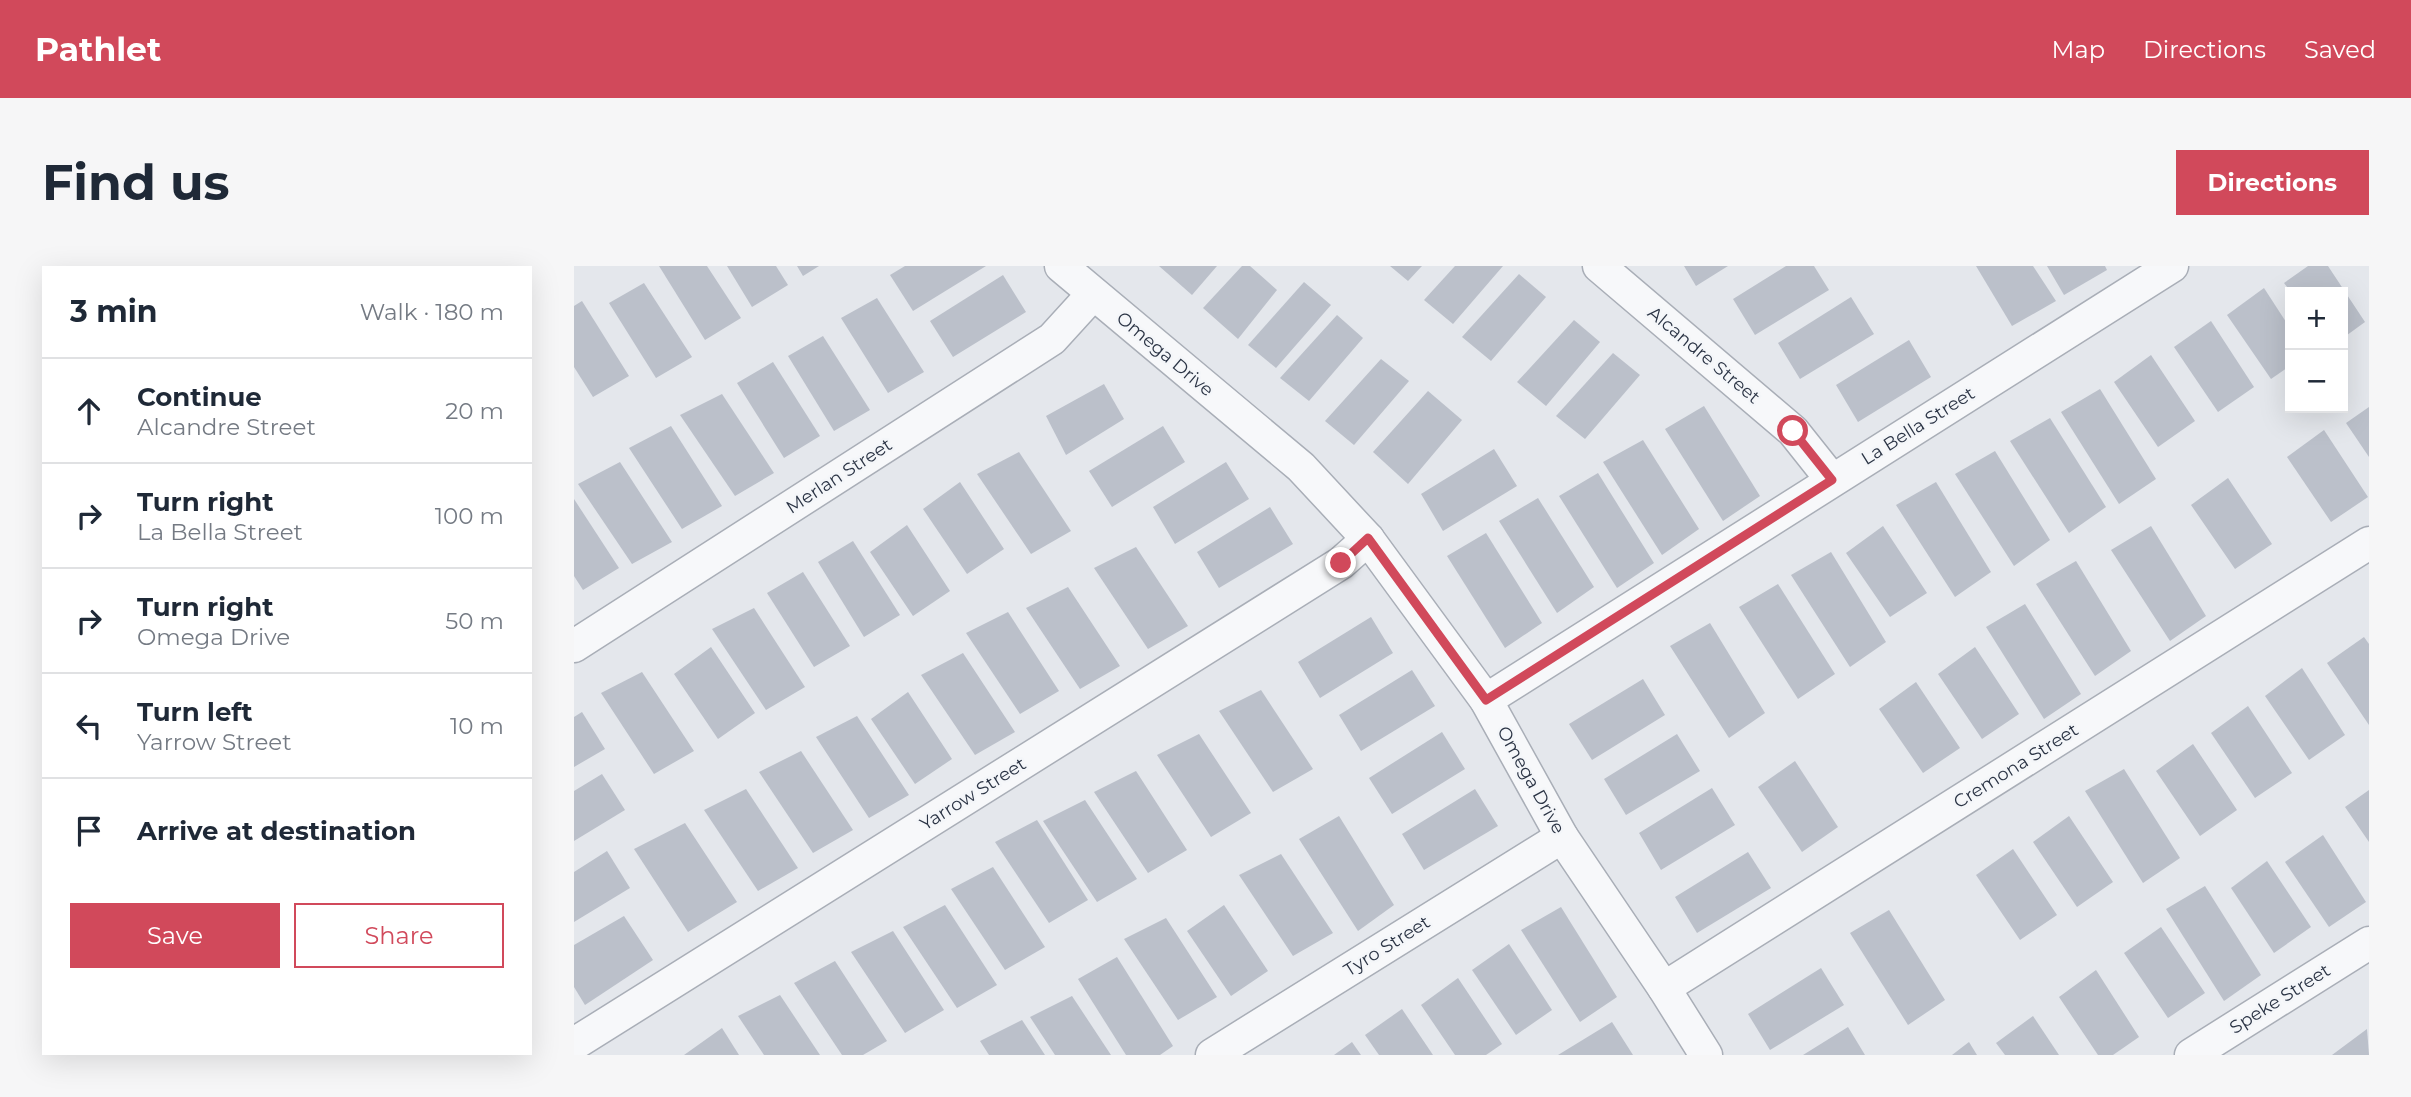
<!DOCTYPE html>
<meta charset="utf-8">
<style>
body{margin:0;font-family:Montserrat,sans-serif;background:#f6f6f7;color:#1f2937}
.controls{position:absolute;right:21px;top:21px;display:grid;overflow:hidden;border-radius:0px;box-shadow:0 7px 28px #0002}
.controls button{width:63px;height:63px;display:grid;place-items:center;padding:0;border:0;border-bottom:2px solid #e0e1e3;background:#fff;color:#1f2937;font:35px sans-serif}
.stop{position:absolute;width:21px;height:21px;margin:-16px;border:5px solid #d1495b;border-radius:50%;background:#fff}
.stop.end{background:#d1495b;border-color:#fff;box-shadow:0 2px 7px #0008}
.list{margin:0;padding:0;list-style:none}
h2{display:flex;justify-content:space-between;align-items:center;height:91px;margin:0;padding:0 28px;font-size:30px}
h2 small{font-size:23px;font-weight:400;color:#747a83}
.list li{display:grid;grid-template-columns:46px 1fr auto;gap:21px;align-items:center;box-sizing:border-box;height:105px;padding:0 28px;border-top:2px solid #e0e1e3}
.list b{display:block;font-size:26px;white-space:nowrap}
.list p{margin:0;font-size:23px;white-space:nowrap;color:#747a83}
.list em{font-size:23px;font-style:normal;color:#747a83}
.actions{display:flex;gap:14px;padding:21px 28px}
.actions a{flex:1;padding:16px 0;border:2px solid #d1495b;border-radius:0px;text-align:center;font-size:24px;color:#d1495b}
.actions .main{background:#d1495b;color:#fff}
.icon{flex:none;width:38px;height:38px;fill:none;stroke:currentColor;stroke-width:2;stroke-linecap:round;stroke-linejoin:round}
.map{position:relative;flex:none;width:1795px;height:789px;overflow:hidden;border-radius:0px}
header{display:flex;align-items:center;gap:42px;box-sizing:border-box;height:98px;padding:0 35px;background:#d1495b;color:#fff}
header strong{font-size:33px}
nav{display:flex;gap:38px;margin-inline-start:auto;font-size:24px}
.intro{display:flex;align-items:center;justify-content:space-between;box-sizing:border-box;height:168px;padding:0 42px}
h1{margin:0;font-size:49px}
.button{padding:18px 32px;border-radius:0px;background:#d1495b;color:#fff;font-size:24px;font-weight:700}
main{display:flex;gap:42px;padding:0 42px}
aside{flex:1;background:#fff;border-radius:0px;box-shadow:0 7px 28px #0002}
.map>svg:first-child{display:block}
</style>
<header>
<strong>Pathlet</strong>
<nav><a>Map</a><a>Directions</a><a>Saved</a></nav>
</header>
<div class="intro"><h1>Find us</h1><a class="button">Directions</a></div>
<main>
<aside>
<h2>3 min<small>Walk · 180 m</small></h2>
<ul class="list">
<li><svg class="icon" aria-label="ahead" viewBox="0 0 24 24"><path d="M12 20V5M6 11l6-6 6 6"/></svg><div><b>Continue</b><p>Alcandre Street</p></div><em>20 m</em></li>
<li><svg class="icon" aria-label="right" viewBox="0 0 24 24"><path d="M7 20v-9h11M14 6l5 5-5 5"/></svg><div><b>Turn right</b><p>La Bella Street</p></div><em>100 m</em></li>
<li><svg class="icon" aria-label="right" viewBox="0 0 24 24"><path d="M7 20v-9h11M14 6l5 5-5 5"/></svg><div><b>Turn right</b><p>Omega Drive</p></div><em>50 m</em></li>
<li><svg class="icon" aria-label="left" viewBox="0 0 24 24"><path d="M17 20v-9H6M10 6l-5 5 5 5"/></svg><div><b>Turn left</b><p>Yarrow Street</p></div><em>10 m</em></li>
<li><svg class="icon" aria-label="arrive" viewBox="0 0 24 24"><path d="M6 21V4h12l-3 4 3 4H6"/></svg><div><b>Arrive at destination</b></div></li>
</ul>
<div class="actions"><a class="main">Save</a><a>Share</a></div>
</aside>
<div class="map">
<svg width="1795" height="789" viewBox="0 0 1795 789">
<rect width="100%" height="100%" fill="#e4e7ec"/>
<g fill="#bbc0ca">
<polygon points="85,0 133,0 167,52 131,74"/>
<polygon points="153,0 202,0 214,19 178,41"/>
<polygon points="223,0 245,0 229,10"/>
<polygon points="331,0 412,0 339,45 316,9"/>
<polygon points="585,0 643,0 618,29"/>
<polygon points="668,0 676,0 703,24 664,73 629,42"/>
<polygon points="816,0 848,0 834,15"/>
<polygon points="881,0 929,0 879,58 850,34"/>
<polygon points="1110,0 1154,0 1122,20"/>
<polygon points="1212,0 1240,0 1255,24 1181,69 1159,33"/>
<polygon points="1402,0 1459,0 1482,35 1438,60"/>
<polygon points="1473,0 1531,0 1533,4 1490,29"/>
<polygon points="1734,0 1754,0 1791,56 1769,72 1769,26 1717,26 1710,17"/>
<polygon points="945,8 972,31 917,95 888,71"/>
<polygon points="429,9 452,46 379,91 356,55"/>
<polygon points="730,16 757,39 702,102 674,79"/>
<polygon points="70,17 118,91 82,112 35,37"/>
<polygon points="1690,22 1716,62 1716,100 1697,113 1653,49"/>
<polygon points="1277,31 1300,68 1226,113 1204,77"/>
<polygon points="303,32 350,106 314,127 267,52"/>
<polygon points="8,35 55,110 19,131 0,101 0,40"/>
<polygon points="763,49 789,72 735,135 706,112"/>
<polygon points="1000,54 1026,76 972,140 943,116"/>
<polygon points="1637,55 1680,121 1644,146 1600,81"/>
<polygon points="249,70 296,144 260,165 214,90"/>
<polygon points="1335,74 1357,111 1284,156 1262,119"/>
<polygon points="1039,87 1066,109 1011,173 982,150"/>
<polygon points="1577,89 1621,155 1584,181 1540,116"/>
<polygon points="807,93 835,115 780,179 751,155"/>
<polygon points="199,96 246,170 210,192 163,117"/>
<polygon points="530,118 550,153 492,189 472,150"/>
<polygon points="1526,123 1582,213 1545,238 1487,146"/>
<polygon points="854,125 888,154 834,218 799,186"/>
<polygon points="148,128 200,207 161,230 106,149"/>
<polygon points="1130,140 1186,230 1149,255 1091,163"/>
<polygon points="1795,141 1795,191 1772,157"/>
<polygon points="1476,152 1532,241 1495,267 1436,175"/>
<polygon points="97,160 148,240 108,263 55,182"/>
<polygon points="589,160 611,196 538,241 515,205"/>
<polygon points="1750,164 1794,231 1757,256 1713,191"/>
<polygon points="1069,174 1125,263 1088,289 1029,196"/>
<polygon points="920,183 943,220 869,265 847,228"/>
<polygon points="1421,185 1476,274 1440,300 1381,208"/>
<polygon points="445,186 497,265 457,288 403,208"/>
<polygon points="46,196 98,276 58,298 4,218"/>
<polygon points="652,196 675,233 601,278 579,241"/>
<polygon points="1024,207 1080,297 1043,322 985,230"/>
<polygon points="1654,212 1698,278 1661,303 1617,239"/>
<polygon points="386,216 430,283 393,308 349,243"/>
<polygon points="1362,216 1417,306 1381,331 1322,239"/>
<polygon points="964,232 1020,321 983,347 925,255"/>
<polygon points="0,233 45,302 9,324 0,310"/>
<polygon points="696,241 719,278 645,322 623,286"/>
<polygon points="333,259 376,325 339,350 296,286"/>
<polygon points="1309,260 1353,327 1316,351 1272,287"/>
<polygon points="1577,260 1632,350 1596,375 1537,284"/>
<polygon points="912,267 968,357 931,382 873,290"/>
<polygon points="279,275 326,349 290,371 244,296"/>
<polygon points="562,281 614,360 574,383 520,302"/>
<polygon points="1257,286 1312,376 1276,401 1217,309"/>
<polygon points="1502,295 1557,385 1521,410 1462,318"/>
<polygon points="229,306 276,380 240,401 193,327"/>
<polygon points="1204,318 1261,408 1224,433 1165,341"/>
<polygon points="494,321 546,400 506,423 452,342"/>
<polygon points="1451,338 1507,428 1470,453 1412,361"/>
<polygon points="180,342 231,421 192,444 138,363"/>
<polygon points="434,346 485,425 446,448 392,367"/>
<polygon points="797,351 819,387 746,432 724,396"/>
<polygon points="1136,357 1191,447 1155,472 1096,380"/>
<polygon points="1790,371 1795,378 1795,459 1753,397"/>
<polygon points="137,381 181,447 144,473 100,408"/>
<polygon points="1401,381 1445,448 1408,473 1364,408"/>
<polygon points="389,387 441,466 401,489 347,409"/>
<polygon points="1728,402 1771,469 1735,494 1691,430"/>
<polygon points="838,404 861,440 787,485 765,449"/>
<polygon points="68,406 120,485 80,508 27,427"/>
<polygon points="1069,413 1091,449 1018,494 995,458"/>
<polygon points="1342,416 1386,482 1349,507 1305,443"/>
<polygon points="687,424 739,503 699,526 645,445"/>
<polygon points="334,426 378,493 341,518 297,453"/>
<polygon points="1674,440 1718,507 1681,532 1637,467"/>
<polygon points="8,446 31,483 0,501 0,451"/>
<polygon points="283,450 335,529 295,552 242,471"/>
<polygon points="868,466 891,503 818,548 795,512"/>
<polygon points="625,468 677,547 637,571 583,489"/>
<polygon points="1103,468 1126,505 1052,549 1030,513"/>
<polygon points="1619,478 1663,544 1626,570 1582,505"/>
<polygon points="227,485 279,564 239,587 185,506"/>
<polygon points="1221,495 1264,561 1228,586 1184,521"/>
<polygon points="1550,503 1606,592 1569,617 1511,525"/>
<polygon points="562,505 613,584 574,607 520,526"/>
<polygon points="28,508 51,544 0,575 0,525"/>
<polygon points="1138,522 1161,559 1087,604 1065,567"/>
<polygon points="172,523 224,602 184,625 130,544"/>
<polygon points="901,523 924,560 850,604 828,568"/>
<polygon points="1795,524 1795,576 1771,541"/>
<polygon points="511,534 563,613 523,636 469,555"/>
<polygon points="765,550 820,639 784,665 725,573"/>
<polygon points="1495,550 1539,616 1503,641 1459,576"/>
<polygon points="463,554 514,634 475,657 421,576"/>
<polygon points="111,557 163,636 114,666 60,583"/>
<polygon points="1749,569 1792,636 1755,661 1711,596"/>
<polygon points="1439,583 1483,649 1446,674 1402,609"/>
<polygon points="33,585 56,622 0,656 0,606"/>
<polygon points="1174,586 1197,622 1123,667 1101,631"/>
<polygon points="707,588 759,667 719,690 665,609"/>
<polygon points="1693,595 1737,661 1700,687 1657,622"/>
<polygon points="419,601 471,681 431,704 377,623"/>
<polygon points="1631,620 1687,709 1650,735 1592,643"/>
<polygon points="371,639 423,719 383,742 329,661"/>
<polygon points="650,639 694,705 657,730 613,665"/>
<polygon points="987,641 1043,731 1006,756 947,664"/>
<polygon points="1315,644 1371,734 1334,759 1276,667"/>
<polygon points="50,650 79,694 11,739 0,721 0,679"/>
<polygon points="592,652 643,731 604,754 550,673"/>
<polygon points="1587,661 1631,727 1594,752 1550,687"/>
<polygon points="319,665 370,744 331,767 277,686"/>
<polygon points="935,678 978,744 942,769 898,704"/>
<polygon points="543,691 599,780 586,789 552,789 504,713"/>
<polygon points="261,695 313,775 289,789 268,789 220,717"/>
<polygon points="1247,702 1270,739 1196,784 1174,748"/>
<polygon points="1522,704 1565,771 1539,789 1524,789 1485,731"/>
<polygon points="884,712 928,778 912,789 881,789 847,739"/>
<polygon points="206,729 246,789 190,789 164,750"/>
<polygon points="498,730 537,789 481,789 456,751"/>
<polygon points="828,743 859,789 805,789 791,769"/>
<polygon points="1459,750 1485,789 1431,789 1422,777"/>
<polygon points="448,754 471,789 415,789 406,775"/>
<polygon points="1038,756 1059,789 984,789"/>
<polygon points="1274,761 1291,789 1229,789"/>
<polygon points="148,762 165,789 110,789"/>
<polygon points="1793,763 1795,789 1758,789"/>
<polygon points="778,776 787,789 760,789"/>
<polygon points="1395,776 1403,789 1378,789"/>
</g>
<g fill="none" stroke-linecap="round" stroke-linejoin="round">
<g stroke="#a9aeb7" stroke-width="35">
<g id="minor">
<polyline points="487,0 727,201 794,273 912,434 988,571 1090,722 1132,789"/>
<polyline points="1025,0 1219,165 1258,214"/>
<polyline points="0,380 478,73 519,28"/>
<polyline points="912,434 1598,0"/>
<polyline points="1090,722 1795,277"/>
<polyline points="0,778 767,297 794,273"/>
<polyline points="638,789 988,571"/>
<polyline points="1617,789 1795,677"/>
</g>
</g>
<use href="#minor" stroke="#f7f8fa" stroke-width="32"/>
</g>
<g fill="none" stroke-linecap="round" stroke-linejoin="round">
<polyline stroke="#d1495b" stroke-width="9" points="767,297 794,272 912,434 1258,214 1219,165"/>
</g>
<g text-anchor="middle" stroke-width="5" stroke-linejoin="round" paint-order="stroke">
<g font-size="18" fill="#2b3445" stroke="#f4f6f9">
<text transform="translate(591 88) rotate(40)" y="6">Omega Drive</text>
<text transform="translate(1130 89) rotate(40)" y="6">Alcandre Street</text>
<text transform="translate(1344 160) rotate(-32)" y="6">La Bella Street</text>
<text transform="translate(265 210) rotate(-33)" y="6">Merlan Street</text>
<text transform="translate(1442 500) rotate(-32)" y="6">Cremona Street</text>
<text transform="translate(957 514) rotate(61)" y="6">Omega Drive</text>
<text transform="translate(399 528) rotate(-32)" y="6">Yarrow Street</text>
<text transform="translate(813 680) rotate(-32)" y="6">Tyro Street</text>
<text transform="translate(1706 733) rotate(-32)" y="6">Speke Street</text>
</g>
</g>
</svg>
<div class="controls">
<button>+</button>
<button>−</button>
</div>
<div class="stop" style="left:1219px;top:165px"></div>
<div class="stop end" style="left:767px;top:297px"></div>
</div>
</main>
